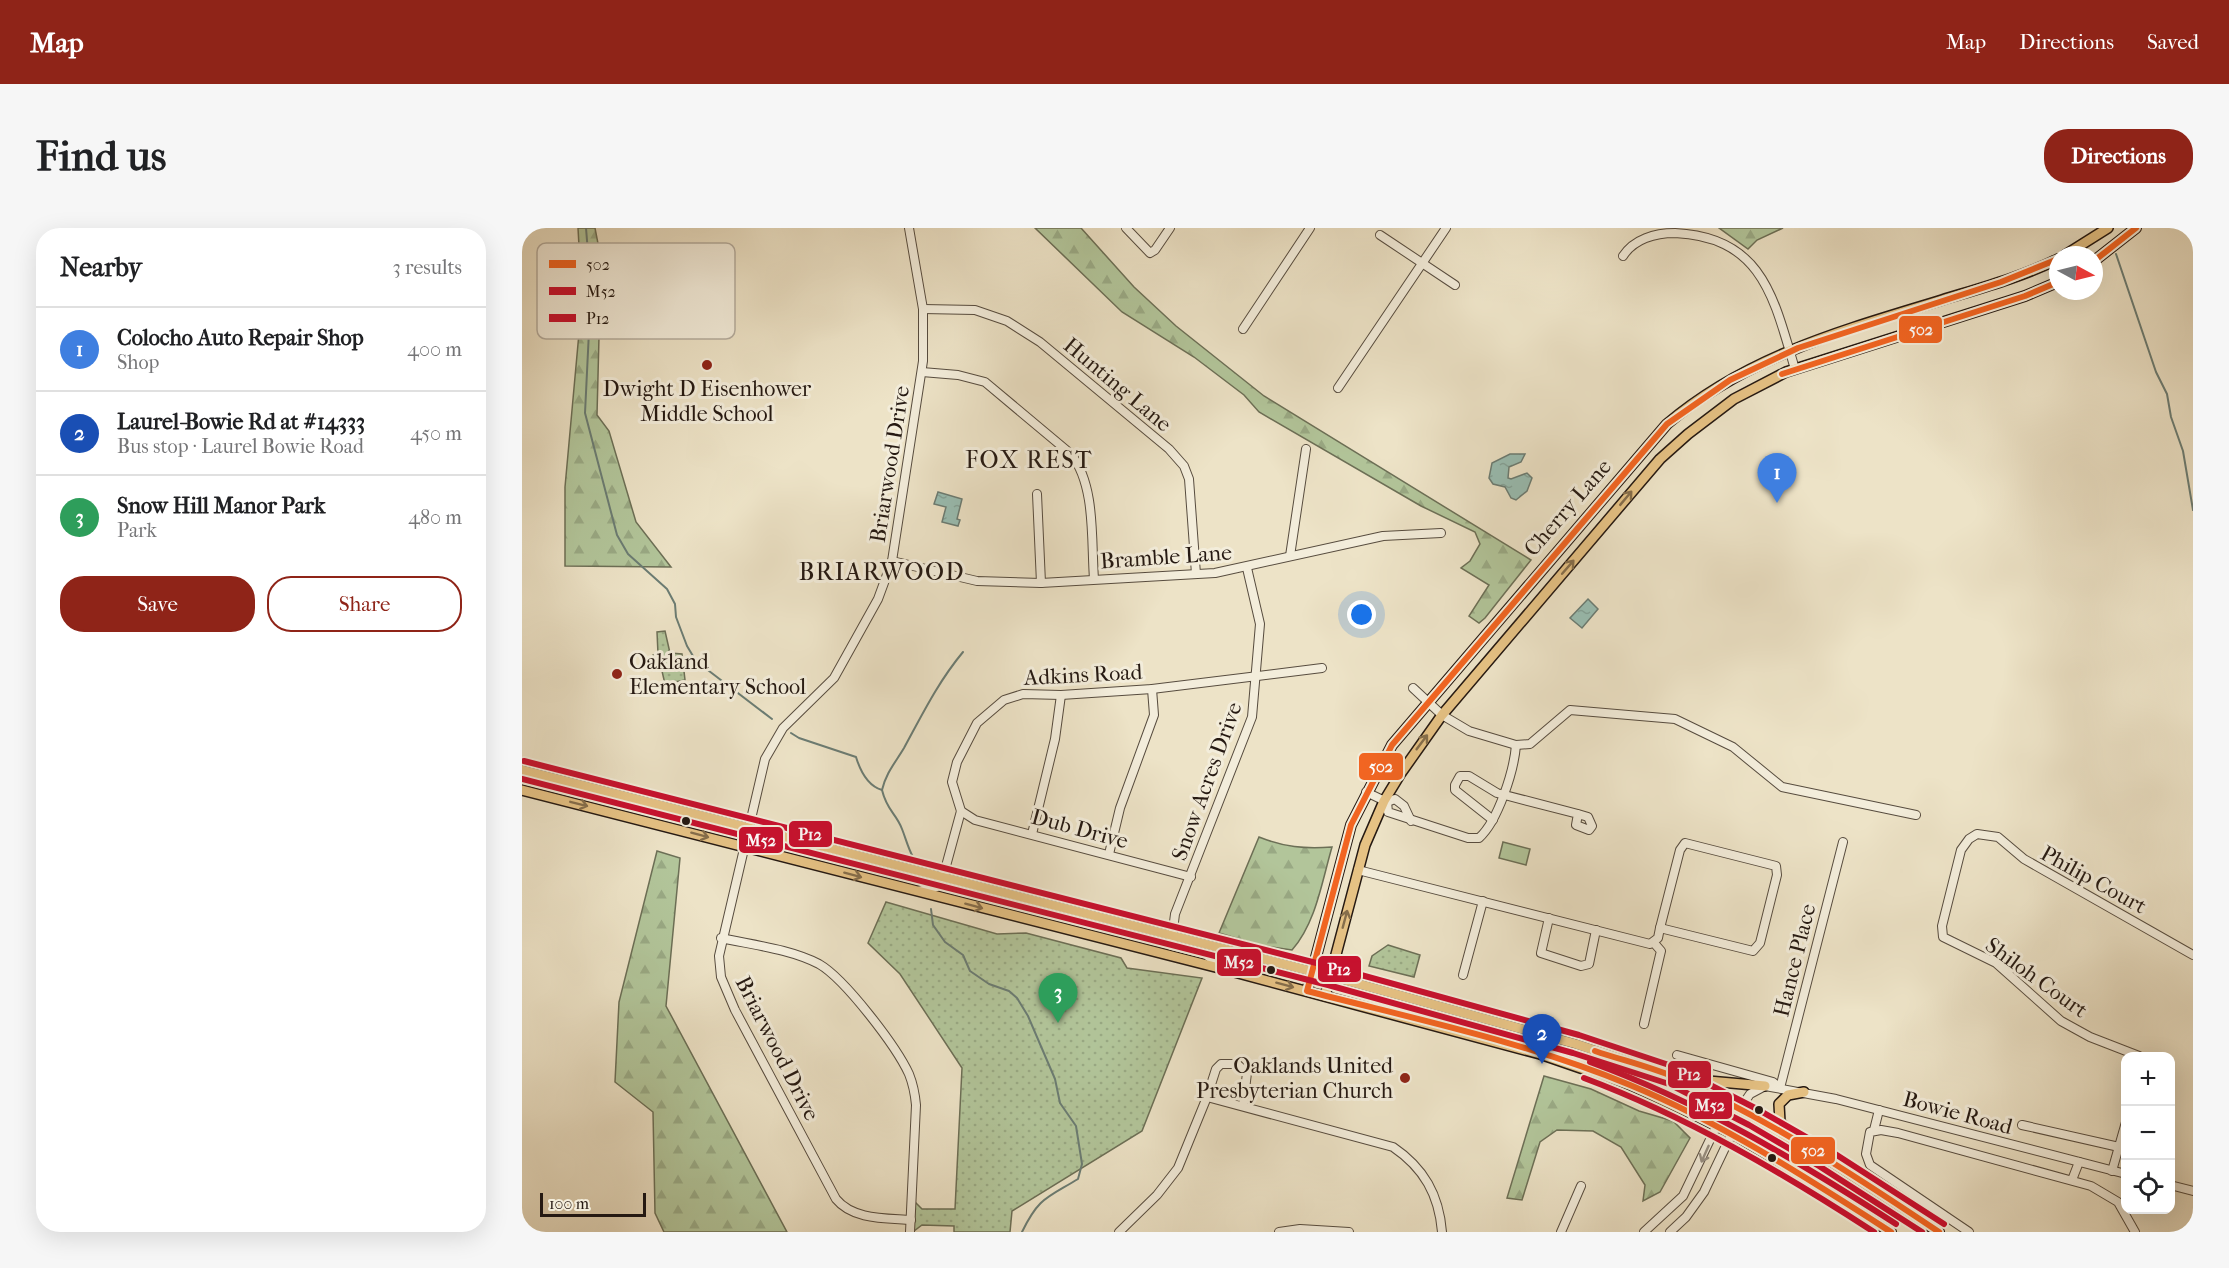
<!DOCTYPE html>
<meta charset="utf-8">
<style>
body{margin:0;font-family:"IM FELL French Canon",serif;background:#f6f6f6;color:#202124}
.controls{position:absolute;right:18px;bottom:18px;display:grid;overflow:hidden;border-radius:12px;box-shadow:0 6px 24px #0002}
.controls button{width:54px;height:54px;display:grid;place-items:center;padding:0;border:0;border-bottom:2px solid #e0e0e0;background:#fff;color:#202124;font:30px sans-serif}
.compass{position:absolute;left:1527px;top:18px;width:54px;height:54px;border-radius:50%;background:#fff;box-shadow:0 6px 24px #0002;rotate:97deg}
.scale{position:absolute;left:18px;bottom:15px;width:106px;box-sizing:border-box;padding-left:6px;border:3px solid #251912;border-top:0;font-size:16px;line-height:21px;white-space:nowrap;color:#251912;-webkit-text-stroke:4px #f3eddb;paint-order:stroke}
.you{position:absolute;left:840px;top:387px;width:21px;height:21px;margin:-15px;border:4px solid #fff;border-radius:50%;background:#1a73e8;box-shadow:0 0 0 9px #1a73e833}
.badge{display:grid;place-items:center;width:39px;height:39px;border-radius:50%;background:#8f2418;color:#fff;font-size:20px;font-weight:700}
.pin{position:absolute;translate:-50% -50px;filter:drop-shadow(0 2px 3px #0008)}
.pin::after{content:'';position:absolute;top:32px;width:21px;height:18px;background:inherit;clip-path:polygon(0 0,100% 0,50% 100%)}
.list{margin:0;padding:0;list-style:none}
h2{display:flex;justify-content:space-between;align-items:center;height:78px;margin:0;padding:0 24px;font-size:26px}
h2 small{font-size:20px;font-weight:400;color:#757577}
.list li{display:grid;grid-template-columns:39px 1fr auto;gap:18px;align-items:center;box-sizing:border-box;height:84px;padding:0 24px;border-top:2px solid #e0e0e0}
.list b{display:block;font-size:22px;white-space:nowrap}
.list p{margin:0;font-size:20px;white-space:nowrap;color:#757577}
.list em{font-size:20px;font-style:normal;color:#757577}
.actions{display:flex;gap:12px;padding:18px 24px}
.actions a{flex:1;padding:14px 0;border:2px solid #8f2418;border-radius:24px;text-align:center;font-size:21px;color:#8f2418}
.actions .main{background:#8f2418;color:#fff}
.icon{flex:none;width:33px;height:33px;fill:none;stroke:currentColor;stroke-width:2;stroke-linecap:round;stroke-linejoin:round}
.map{position:relative;flex:none;width:1671px;height:1004px;overflow:hidden;border-radius:24px}
header{display:flex;align-items:center;gap:36px;box-sizing:border-box;height:84px;padding:0 30px;background:#8f2418;color:#fff}
header strong{font-size:28px}
nav{display:flex;gap:33px;margin-inline-start:auto;font-size:21px}
.intro{display:flex;align-items:center;justify-content:space-between;box-sizing:border-box;height:144px;padding:0 36px}
h1{margin:0;font-size:42px}
.button{padding:15px 27px;border-radius:24px;background:#8f2418;color:#fff;font-size:21px;font-weight:700}
main{display:flex;gap:36px;padding:0 36px}
aside{flex:1;background:#fff;border-radius:24px;box-shadow:0 6px 24px #0002}
.map>svg:first-child{display:block}
</style>
<header>
<strong>Map</strong>
<nav><a>Map</a><a>Directions</a><a>Saved</a></nav>
</header>
<div class="intro"><h1>Find us</h1><a class="button">Directions</a></div>
<main>
<aside>
<h2>Nearby<small>3 results</small></h2>
<ul class="list">
<li><span class="badge" style="background:#3f7fe0">1</span><div><b>Colocho Auto Repair Shop</b><p>Shop</p></div><em>400 m</em></li>
<li><span class="badge" style="background:#1a4fb4">2</span><div><b>Laurel-Bowie Rd at #14333</b><p>Bus stop · Laurel Bowie Road</p></div><em>450 m</em></li>
<li><span class="badge" style="background:#2e9e5b">3</span><div><b>Snow Hill Manor Park</b><p>Park</p></div><em>480 m</em></li>
</ul>
<div class="actions"><a class="main">Save</a><a>Share</a></div>
</aside>
<div class="map">
<svg width="1671" height="1004" viewBox="0 0 1671 1004">
<defs>
<pattern id="forest-firs" width="22" height="20" patternUnits="userSpaceOnUse" patternTransform="scale(1.5)"><rect width="22" height="20" fill="#b2c59a"/><path d="M5 1l3.5 6h-7zM16 11l3.5 6h-7z" fill="#99a984"/></pattern>
<pattern id="park-dots" width="8" height="8" patternUnits="userSpaceOnUse" patternTransform="scale(1.5)"><rect width="8" height="8" fill="#b2c59a"/><path d="M2 2h.1M6 6h.1" fill="none" stroke="#99a984" stroke-width="1.8" stroke-linecap="round"/></pattern>
<pattern id="water-ripples" width="26" height="14" patternUnits="userSpaceOnUse" patternTransform="scale(1.5)"><rect width="26" height="14" fill="#99beb3"/><path d="M2 4q2-2 4 0t4 0M15 11q2-2 4 0t4 0" fill="none" stroke="#84a399"/></pattern>
</defs>
<rect width="100%" height="100%" fill="#ede3c7"/>
<filter id="stains"><feTurbulence type="fractalNoise" baseFrequency=".00333" numOctaves="4"/><feColorMatrix values="0 0 0 0 .2 0 0 0 0 .09 0 0 0 0 .02 0 0 0 .5 -.17"/></filter>
<radialGradient id="worn" r=".72"><stop offset=".6" stop-color="#630" stop-opacity="0"/><stop offset="1" stop-color="#630" stop-opacity=".3"/></radialGradient>
<g fill="url(#forest-firs)" stroke="#6c6f56" stroke-width="1.5">
<polygon points="56,0 73,0 79,31 75,187 87,203 114,294 149,339 43,338 43,259 60,72"/>
<polygon points="513,0 559,0 612,59 654,98 742,168 1009,332 963,390 957,395 947,388 967,357 939,340 948,333 958,316 953,304 899,278 737,184 722,167 672,129 600,84"/>
<polygon points="1197,0 1261,0 1235,12 1226,21"/>
<path d="M737,609C762,619 782,621 810,619C800,653 794,695 770,722L737,717L697,705Z"/>
<polygon points="135,623 158,630 144,778 265,1004 142,1004 133,985 131,884 93,854 97,774"/>
<polygon points="1022,848 1069,861 1117,883 1151,893 1168,910 1138,964 1121,973 1123,957 1099,919 1071,903 1035,902 1018,914 1000,972 985,970"/>
</g>
<g fill="url(#park-dots)" stroke="#6c6f56" stroke-width="1.5">
<polygon points="143,403 148,425 160,426 163,452 143,456 140,443 132,443 131,427 136,426 135,404"/>
<polygon points="364,674 475,706 504,705 599,730 605,740 680,750 620,903 490,983 488,1004 432,1004 432,998 400,997 392,1003 393,974 400,981 433,981 440,840 378,746 346,715"/>
<polygon points="866,717 898,727 892,749 847,738 850,728"/>
</g>
<polygon fill="#b2c59a" stroke="#6c6f56" stroke-width="1.5" points="981,614 1008,621 1004,637 977,630"/>
<g fill="url(#water-ripples)" stroke="#6b7c73" stroke-width="1.5">
<polygon points="988,226 1003,226 999,234 987,239 986,250 989,251 1005,245 1010,250 1005,263 994,272 989,270 983,259 971,256 967,250 970,235"/>
<polygon points="416,264 440,271 435,291 438,292 436,298 420,294 424,279 412,276"/>
<polygon points="1066,371 1076,381 1060,400 1048,390"/>
</g>
<g fill="none" stroke-linecap="round" stroke-linejoin="round">
<g stroke="#6b7c73" stroke-width="2">
<polyline points="64,0 69,62 63,185 95,307 106,326 145,361 153,376 154,389 165,418 174,433 250,491"/>
<polyline points="1594,26 1634,144 1645,166 1649,189 1661,223 1671,282"/>
<path d="M269,505L277,510L334,529C338,542 346,558 360,562C365,583 374,585 380,601C384,611 386,620 391,629"/>
<path d="M360,562C364,545 373,535 382,520C400,487 416,454 441,424"/>
<path d="M409,681L411,697L423,714L441,727L448,743L467,756L487,763L495,770L506,788L533,851L538,875L554,898L560,936L556,951C525,970 517,969 500,1004"/>
</g>
<g stroke="#574c3f" stroke-width="10">
<g id="minor">
<path d="M387,0L401,81V133L370,333L356,371L312,450L261,500L243,531L197,728L199,749L213,782L314,971C331,992 364,990 389,992"/>
<polyline points="604,0 628,25 633,22 648,0"/>
<polyline points="858,7 933,57"/>
<path d="M1101,28C1112,11 1133,5 1153,5C1241,9 1252,71 1273,141"/>
<polyline points="401,81 453,82 485,93 518,114 647,221 662,238 667,251 674,346"/>
<polyline points="721,101 788,0"/>
<path d="M400,144L436,147L463,154L549,226C574,258 569,312 572,351"/>
<polyline points="816,160 924,0"/>
<polyline points="515,266 519,355"/>
<polyline points="768,328 784,221"/>
<polyline points="370,333 455,353 519,355 693,345 861,308 919,305"/>
<polyline points="891,460 920,487 947,503 994,517 1008,516 1048,482 1153,491 1211,519 1260,559 1394,587"/>
<polyline points="844,564 865,574 873,571 882,578 889,593"/>
<path d="M865,574L866,584L946,610H957C976,593 992,543 994,517"/>
<polyline points="439,583 453,592 669,649"/>
<polyline points="971,592 933,562 933,557 938,548 947,548 975,565 1056,586 1066,589 1070,598 1067,602 1054,597 1056,586"/>
<polyline points="510,606 533,511 539,467"/>
<polygon points="1163,615 1254,638 1255,647 1238,715 1231,723 1138,700 1158,622"/>
<polyline points="587,626 598,580 632,487 630,461"/>
<polyline points="836,642 1128,716 1136,710 1138,700"/>
<polyline points="396,663 415,659 421,649 439,583 430,554 435,534 455,495 482,472 501,466 539,467 630,461 800,440"/>
<polyline points="1027,690 1019,725 1059,738 1067,736 1074,702"/>
<path d="M199,710C231,717 268,721 297,736C323,751 374,818 387,846C391,856 393,866 394,877L388,1004"/>
<polyline points="699,739 684,727 649,718 653,686 730,489 738,396 725,340"/>
<polyline points="941,747 961,673"/>
<polyline points="1122,796 1138,727 1139,723 1132,715"/>
<polyline points="1155,827 1251,854 1257,859"/>
<polyline points="1617,828 1568,809 1539,793 1474,735 1421,709 1420,698 1439,622 1447,611 1455,606 1476,609 1502,631 1671,727"/>
<polyline points="1258,860 1321,614"/>
<path d="M685,869L871,919C902,940 917,967 920,1004"/>
<polyline points="1500,897 1597,919"/>
<polyline points="1352,902 1357,882"/>
<polyline points="1590,943 1604,894"/>
<polyline points="1550,952 1557,934"/>
<polyline points="1648,957 1671,963"/>
<polyline points="597,1004 635,967 656,940 685,869 694,841 699,836 715,836 725,845 721,878"/>
<polyline points="757,1004 778,1001 827,1004"/>
<polyline points="1039,1004 1059,958"/>
<polyline points="1122,1004 1161,968 1195,897 1217,882"/>
<polyline points="1148,1004 1164,989 1182,964 1210,905 1217,882 1228,866 1243,858 1314,871 1604,946"/>
<polyline points="1447,1004 1348,937 1344,926 1348,904 1359,902 1376,905 1569,958 1596,974 1613,1004"/>
</g>
</g>
<g stroke="#251912" stroke-width="12">
<g id="major">
<polyline points="1543,27 1586,0"/>
<polyline points="1572,33 1614,0"/>
<polyline points="0,542 808,748 1054,816 1150,848 1231,889 1302,930 1417,1004"/>
<polyline points="0,562 701,741 1018,826 1108,857 1210,905 1369,1004"/>
<path d="M785,763L829,597L870,517L1145,196C1225,128 1322,102 1420,72C1459,60 1500,49 1536,31"/>
<polyline points="803,768 843,617 862,573 879,545 920,487 1138,231 1166,206 1212,171 1264,144 1503,68 1536,54"/>
<polyline points="1164,851 1243,858"/>
<polyline points="1270,906 1258,894 1257,876 1266,867 1282,864"/>
</g>
</g>
<use href="#minor" stroke="#f3eddb" stroke-width="8"/>
<use href="#major" stroke="#e6c284" stroke-width="9"/>
<g stroke="#f3eddb" stroke-width="10">
<g id="bus-1">
<polyline points="1572,33 1614,0"/>
<polyline points="1260,146 1503,68 1536,54"/>
<path d="M1073,823C1099,832 1126,838 1152,849C1245,890 1332,947 1417,1004"/>
<path d="M1369,1004C1285,950 1200,895 1108,857C1004,814 893,791 785,763L829,597L870,517L1145,196L1208,152L1276,120L1479,54L1536,31"/>
</g>
</g>
<g stroke="#f3eddb" stroke-width="10">
<g id="bus-2">
<polyline points="0,551 806,757 1051,825 1147,856 1227,897 1297,938 1400,1004"/>
<path d="M1062,850C1166,889 1259,944 1352,1004"/>
</g>
</g>
<g stroke="#f3eddb" stroke-width="10">
<g id="bus-3">
<polyline points="2,533 810,739 1057,807 1153,839 1235,881 1307,922 1422,996"/>
<path d="M1068,834C1178,874 1276,933 1374,996"/>
</g>
</g>
<use href="#bus-1" stroke="#f26522" stroke-width="6"/>
<use href="#bus-2" stroke="#c8102e" stroke-width="6"/>
<use href="#bus-3" stroke="#c8102e" stroke-width="6"/>
</g>
<defs><path id="oneway-shaft" d="M-6 0H5M1.5-3L5.5 0L1.5 3" fill="none" stroke-width="1.6" stroke-linecap="round" stroke-linejoin="round" transform="scale(1.5)"/></defs>
<g stroke="#866e4b">
<use href="#oneway-shaft" transform="translate(1104 270) rotate(-50)"/>
<use href="#oneway-shaft" transform="translate(1046 339) rotate(-49)"/>
<use href="#oneway-shaft" transform="translate(900 514) rotate(-53)"/>
<use href="#oneway-shaft" transform="translate(57 576) rotate(14)"/>
<use href="#oneway-shaft" transform="translate(178 607) rotate(15)"/>
<use href="#oneway-shaft" transform="translate(331 647) rotate(15)"/>
<use href="#oneway-shaft" transform="translate(452 678) rotate(15)"/>
<use href="#oneway-shaft" transform="translate(823 691) rotate(-75)"/>
<use href="#oneway-shaft" transform="translate(763 757) rotate(15)"/>
</g>
<use stroke="#968e81" href="#oneway-shaft" transform="translate(1183 926) rotate(114)"/>
<g fill="#8f2418" stroke="#f3eddb" stroke-width="2">
<circle cx="185" cy="137" r="6"/>
<circle cx="95" cy="446" r="6"/>
<circle cx="883" cy="850" r="6"/>
</g>
<g fill="#251912" stroke="#f3eddb" stroke-width="2">
<circle cx="164" cy="593" r="5"/>
<circle cx="749" cy="742" r="5"/>
<circle cx="1237" cy="882" r="5"/>
<circle cx="1250" cy="930" r="5"/>
</g>
<g text-anchor="middle" stroke-width="6" stroke-linejoin="round" paint-order="stroke">
<g font-size="22" fill="#251912" stroke="#f3eddb">
<text transform="translate(596 156) rotate(40)" y="8">Hunting Lane</text>
<text transform="translate(367 236) rotate(-81)" y="8">Briarwood Drive</text>
<text transform="translate(1045 279) rotate(-49)" y="8">Cherry Lane</text>
<text transform="translate(644 328) rotate(-4)" y="8">Bramble Lane</text>
<text transform="translate(561 446) rotate(-3)" y="8">Adkins Road</text>
<text transform="translate(684 553) rotate(-70)" y="8">Snow Acres Drive</text>
<text transform="translate(558 600) rotate(15)" y="8">Dub Drive</text>
<text transform="translate(1572 651) rotate(29)" y="8">Philip Court</text>
<text transform="translate(1272 732) rotate(-76)" y="8">Hance Place</text>
<text transform="translate(1515 749) rotate(36)" y="8">Shiloh Court</text>
<text transform="translate(256 820) rotate(63)" y="8">Briarwood Drive</text>
<text transform="translate(1436 884) rotate(15)" y="8">Bowie Road</text>
</g>
<g font-size="22" fill="#251912" stroke="#f3eddb">
<text x="185" y="168">Dwight D Eisenhower<tspan x="185" dy="25">Middle School</tspan></text>
<text x="107" y="441" text-anchor="start">Oakland<tspan x="107" dy="25">Elementary School</tspan></text>
<text x="871" y="845" text-anchor="end">Oaklands United<tspan x="871" dy="25">Presbyterian Church</tspan></text>
</g>
<g font-size="24" letter-spacing="1.5" fill="#251912" stroke="#f3eddb">
<text x="507" y="240">FOX REST</text>
<text x="360" y="352">BRIARWOOD</text>
</g>
</g>
<rect x="15" y="15" width="198" height="96" rx="9" fill="#f3eddb" stroke="#b5ad9f" stroke-width="1.5"/>
<rect x="27" y="32" width="27" height="8" fill="#f26522"/>
<rect x="27" y="59" width="27" height="8" fill="#c8102e"/>
<rect x="27" y="86" width="27" height="8" fill="#c8102e"/>
<g font-size="16" fill="#251912">
<text x="64" y="42">502</text>
<text x="64" y="69">M52</text>
<text x="64" y="96">P12</text>
</g>
<g stroke="#f3eddb" stroke-width="2">
<rect x="1376" y="87" width="45" height="29" rx="6" fill="#f26522"/>
<rect x="836" y="524" width="46" height="29" rx="6" fill="#f26522"/>
<rect x="266" y="592" width="45" height="28" rx="6" fill="#c8102e"/>
<rect x="216" y="598" width="46" height="28" rx="6" fill="#c8102e"/>
<rect x="694" y="720" width="46" height="29" rx="6" fill="#c8102e"/>
<rect x="795" y="727" width="45" height="28" rx="6" fill="#c8102e"/>
<rect x="1145" y="832" width="45" height="29" rx="6" fill="#c8102e"/>
<rect x="1166" y="863" width="45" height="29" rx="6" fill="#c8102e"/>
<rect x="1268" y="908" width="46" height="29" rx="6" fill="#f26522"/>
</g>
<g font-size="16" text-anchor="middle" font-weight="bold" fill="#fff">
<text x="1399" y="107">502</text>
<text x="859" y="544">502</text>
<text x="288" y="612">P12</text>
<text x="239" y="618">M52</text>
<text x="717" y="740">M52</text>
<text x="817" y="747">P12</text>
<text x="1167" y="852">P12</text>
<text x="1188" y="883">M52</text>
<text x="1291" y="928">502</text>
</g>
<rect width="100%" height="100%" filter="url(#stains)"/>
<rect width="100%" height="100%" fill="url(#worn)"/>
</svg>
<div class="controls">
<button>+</button>
<button>−</button>
<button><svg class="icon" aria-label="locate" viewBox="0 0 24 24"><circle cx="12" cy="12" r="6"/><path d="M12 2v4M12 18v4M2 12h4M18 12h4"/></svg></button>
</div>
<svg class="compass" viewBox="-18 -18 36 36"><path d="M0-13l5 13h-10z" fill="#e53935"/><path d="M0 13l5-13h-10z" fill="#757577"/></svg>
<div class="scale">100 m</div>
<div class="you"></div>
<div class="pin badge" style="left:1255px;top:275px;background:#3f7fe0">1</div>
<div class="pin badge" style="left:1020px;top:836px;background:#1a4fb4">2</div>
<div class="pin badge" style="left:536px;top:795px;background:#2e9e5b">3</div>
</div>
</main>
